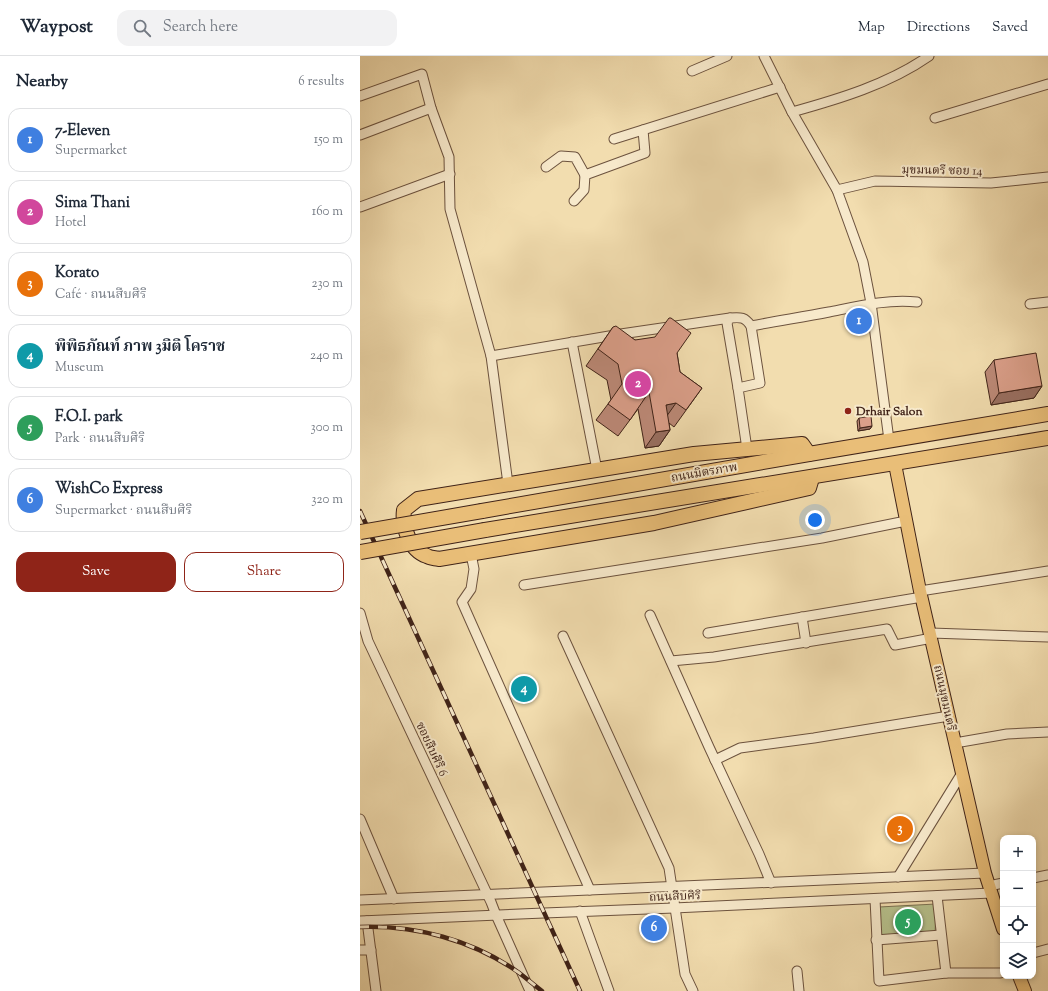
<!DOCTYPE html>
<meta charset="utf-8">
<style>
body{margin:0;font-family:"Sorts Mill Goudy","Noto Serif Thai",serif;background:#f2f2f3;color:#1f2937}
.controls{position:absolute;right:12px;bottom:12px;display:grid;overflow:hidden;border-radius:8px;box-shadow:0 2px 6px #0003}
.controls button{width:36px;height:36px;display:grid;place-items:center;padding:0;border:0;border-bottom:1px solid #e0e1e3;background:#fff;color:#1f2937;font:20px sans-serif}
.you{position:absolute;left:455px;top:464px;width:14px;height:14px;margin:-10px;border:3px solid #fff;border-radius:50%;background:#1a73e8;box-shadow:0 0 0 6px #1a73e833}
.badge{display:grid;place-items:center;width:26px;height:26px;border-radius:50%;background:#8f2418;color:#fff;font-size:13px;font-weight:700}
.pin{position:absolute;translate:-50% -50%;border:2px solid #fff;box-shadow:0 1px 4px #0006}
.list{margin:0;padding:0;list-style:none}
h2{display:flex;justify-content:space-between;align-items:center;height:52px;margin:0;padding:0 16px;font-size:17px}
h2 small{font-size:13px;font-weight:400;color:#747a83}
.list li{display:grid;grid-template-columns:26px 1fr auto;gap:12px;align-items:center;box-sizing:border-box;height:64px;margin:0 8px 8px;padding:0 8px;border:1px solid #e0e1e3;border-radius:12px}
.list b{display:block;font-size:15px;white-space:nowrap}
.list p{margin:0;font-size:13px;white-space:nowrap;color:#747a83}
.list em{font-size:13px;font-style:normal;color:#747a83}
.actions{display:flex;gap:8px;padding:12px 16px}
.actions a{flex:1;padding:9px 0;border:1px solid #8f2418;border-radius:12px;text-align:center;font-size:14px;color:#8f2418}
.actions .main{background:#8f2418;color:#fff}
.icon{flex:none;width:22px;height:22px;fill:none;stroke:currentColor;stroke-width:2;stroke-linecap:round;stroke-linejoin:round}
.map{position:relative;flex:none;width:688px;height:935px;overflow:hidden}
header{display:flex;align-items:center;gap:24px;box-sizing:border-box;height:56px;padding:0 20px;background:#fff;border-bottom:1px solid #e0e1e3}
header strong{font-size:19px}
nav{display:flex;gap:22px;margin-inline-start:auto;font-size:14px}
.search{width:280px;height:36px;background:#f2f2f3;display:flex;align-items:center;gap:10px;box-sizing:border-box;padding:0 14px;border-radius:12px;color:#747a83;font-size:15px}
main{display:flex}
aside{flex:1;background:#fff}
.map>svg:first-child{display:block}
</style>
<header>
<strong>Waypost</strong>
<div class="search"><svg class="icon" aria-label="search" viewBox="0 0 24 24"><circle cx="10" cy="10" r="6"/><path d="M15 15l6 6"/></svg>Search here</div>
<nav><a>Map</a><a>Directions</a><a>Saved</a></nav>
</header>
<main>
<aside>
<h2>Nearby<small>6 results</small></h2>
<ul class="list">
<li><span class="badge" style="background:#3f7fe0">1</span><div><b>7-Eleven</b><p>Supermarket</p></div><em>150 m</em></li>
<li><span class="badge" style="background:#d1479c">2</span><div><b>Sima Thani</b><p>Hotel</p></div><em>160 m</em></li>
<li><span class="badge" style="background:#e8710a">3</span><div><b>Korato</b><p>Café · ถนนสืบศิริ</p></div><em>230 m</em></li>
<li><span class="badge" style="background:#0f9aa8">4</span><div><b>พิพิธภัณท์ ภาพ 3มิติ โคราช</b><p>Museum</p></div><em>240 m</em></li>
<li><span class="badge" style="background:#2e9e5b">5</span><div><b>F.O.I. park</b><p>Park · ถนนสืบศิริ</p></div><em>300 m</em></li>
<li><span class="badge" style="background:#3f7fe0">6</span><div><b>WishCo Express</b><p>Supermarket · ถนนสืบศิริ</p></div><em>320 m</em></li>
</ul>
<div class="actions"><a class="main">Save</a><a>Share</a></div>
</aside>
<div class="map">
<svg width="688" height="935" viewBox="0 0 688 935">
<rect width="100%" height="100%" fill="#f2ddaf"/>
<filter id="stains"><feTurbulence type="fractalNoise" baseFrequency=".005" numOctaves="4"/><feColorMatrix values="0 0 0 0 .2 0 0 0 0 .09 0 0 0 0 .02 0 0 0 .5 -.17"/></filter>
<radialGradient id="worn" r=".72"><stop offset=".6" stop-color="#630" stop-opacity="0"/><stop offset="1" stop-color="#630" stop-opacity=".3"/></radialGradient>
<polygon fill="#b7c28d" stroke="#7c7252" points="576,848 575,881 520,884 519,851"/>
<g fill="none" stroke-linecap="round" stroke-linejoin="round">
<g stroke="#6c523e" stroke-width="11">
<g id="minor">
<polyline points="404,0 432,56 477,134 503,206 511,247 529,384"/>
<polyline points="332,15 367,0"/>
<polyline points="0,40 62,18 71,52 89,101 90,153 131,300 148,428"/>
<path d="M432,56C479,43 529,28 569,0"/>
<polyline points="575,62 688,28"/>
<polyline points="0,79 71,52"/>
<polyline points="254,83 420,31"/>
<polyline points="186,111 201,100 215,101 225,119"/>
<polyline points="477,134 515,125 631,127 688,121"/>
<polyline points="214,145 224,134 225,119 285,97 283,74"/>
<polyline points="0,151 90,118"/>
<polyline points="670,248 688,246"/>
<polyline points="212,286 237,414"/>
<polyline points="131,300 261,278 370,262"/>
<path d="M378,332L367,267L370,262C381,261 385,261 391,270"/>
<path d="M387,393L378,332L400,327L391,270C417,265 443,261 469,256C499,250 527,243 557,246"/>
<polyline points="111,498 114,513 111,533 102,546 230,834"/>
<polyline points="164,529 462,482 546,465"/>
<polyline points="560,535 688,515"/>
<polyline points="0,557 8,585 131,846 136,859 170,935"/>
<polyline points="290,559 349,691 399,798 411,827"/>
<polyline points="442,561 446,587"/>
<polyline points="348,577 562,541"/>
<polyline points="571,577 688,581"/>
<polyline points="203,580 309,812 325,918 333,935"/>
<polyline points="311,605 354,601 527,573 535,589 572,582"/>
<polyline points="595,687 647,678 688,676"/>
<polyline points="355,704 380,692 454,682 589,660"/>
<polyline points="0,763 34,843"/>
<polyline points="538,821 602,717"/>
<polyline points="673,822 688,819"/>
<polyline points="629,830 643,827"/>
<polyline points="577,840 586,917"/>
<polyline points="515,843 519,925 586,917 640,917"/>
<polyline points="0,844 625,817"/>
<polyline points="220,855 249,935"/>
<polyline points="0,865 184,857 314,852 631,837"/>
<polyline points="7,865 16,935"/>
<polyline points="516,884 581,879"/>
<polyline points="0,894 11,894"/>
<polyline points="673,897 688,893"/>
<polyline points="437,915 439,935"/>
</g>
</g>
<g stroke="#402318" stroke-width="14">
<g id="major">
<polyline points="535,408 560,535 625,817 643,873"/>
<polyline points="659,920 665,935"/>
</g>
</g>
<g stroke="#402318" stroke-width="16">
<g id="highway">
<path d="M449,398L442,388L334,398L58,443L44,454C42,470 49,494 67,500C70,502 75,502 79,503L294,467L449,432L452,422"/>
<polyline points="122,455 449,398 688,358"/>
<polyline points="125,474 688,382"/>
</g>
</g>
<use href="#minor" stroke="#f7e9cb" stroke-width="9"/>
<use href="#major" stroke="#e9be78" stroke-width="12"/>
<use href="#highway" stroke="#e9be78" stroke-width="14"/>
<g stroke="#402318" stroke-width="4.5">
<g id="rail">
<polyline points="0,455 220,935"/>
<path d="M0,871C56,869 112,884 158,916C166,922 174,929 182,935"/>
</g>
</g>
<use href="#rail" stroke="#f7e9cb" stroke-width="3" stroke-dasharray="9" stroke-linecap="butt"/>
<g stroke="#402318" stroke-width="16" stroke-linecap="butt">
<g id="highway-bridge">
<polyline points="0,476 122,455"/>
<polyline points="0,496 125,474"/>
</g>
</g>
<use href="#highway-bridge" stroke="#e9be78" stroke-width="14"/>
</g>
<g fill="#bc8977" stroke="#402318">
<polygon points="253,271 275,284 317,297 320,316 342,332 314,371 309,367 310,374 299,390 285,392 278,353 258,380 236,364 251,344 247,324 226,310"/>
<polygon points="634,304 682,330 674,342 631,349 625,316"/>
<polygon points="499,362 512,370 510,373 498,375 497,365"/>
</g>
<g fill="#996f61" stroke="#402318">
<polygon points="682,330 674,342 631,349 639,337"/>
<polygon points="316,347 304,364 306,349"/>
<polygon points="512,370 510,373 498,375 500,372"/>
<polygon points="310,374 299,390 285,392 296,376"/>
</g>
<g fill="#db9f8a" stroke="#402318">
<polygon points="309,262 311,262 331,277 317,297 320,316 342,332 326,354 316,347 306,349 310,374 296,376 289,336 270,364 248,348 262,328 258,308 238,293 253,271 256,270 275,284 295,281"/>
<polygon points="676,297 682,330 639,337 634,304"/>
<polygon points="511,360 512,370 500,372 499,362"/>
</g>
<circle fill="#8f2418" stroke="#f7e9cb" stroke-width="1.5" cx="488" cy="355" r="4"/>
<g text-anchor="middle" stroke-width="4" stroke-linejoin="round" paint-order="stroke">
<g font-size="12" fill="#402318" stroke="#f7e9cb">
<text transform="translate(582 114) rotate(1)" y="4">มุขมนตรี ซอย 14</text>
<text transform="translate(344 416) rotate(-10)" y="4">ถนนมิตรภาพ</text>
<text transform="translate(585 642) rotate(78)" y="4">ถนนมุขมนตรี</text>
<text transform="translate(72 693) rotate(65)" y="4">ซอยสืบศิริ 6</text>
<text transform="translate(315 840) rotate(-2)" y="4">ถนนสืบศิริ</text>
</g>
<g font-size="12" font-weight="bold" fill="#402318" stroke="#f7e9cb" text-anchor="start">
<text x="496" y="359">Drhair Salon</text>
</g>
</g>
<rect width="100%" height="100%" filter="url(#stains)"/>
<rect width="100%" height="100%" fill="url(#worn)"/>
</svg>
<div class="controls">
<button>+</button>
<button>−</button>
<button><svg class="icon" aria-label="locate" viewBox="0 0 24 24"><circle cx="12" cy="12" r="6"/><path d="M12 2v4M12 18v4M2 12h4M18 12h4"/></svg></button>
<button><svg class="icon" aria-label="layers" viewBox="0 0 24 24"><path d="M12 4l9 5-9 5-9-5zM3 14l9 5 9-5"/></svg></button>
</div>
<div class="you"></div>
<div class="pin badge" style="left:499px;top:265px;background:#3f7fe0">1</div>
<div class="pin badge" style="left:278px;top:328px;background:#d1479c">2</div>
<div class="pin badge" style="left:540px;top:773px;background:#e8710a">3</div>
<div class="pin badge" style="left:164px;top:633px;background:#0f9aa8">4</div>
<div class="pin badge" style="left:548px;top:866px;background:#2e9e5b">5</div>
<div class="pin badge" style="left:294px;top:872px;background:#3f7fe0">6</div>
</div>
</main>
